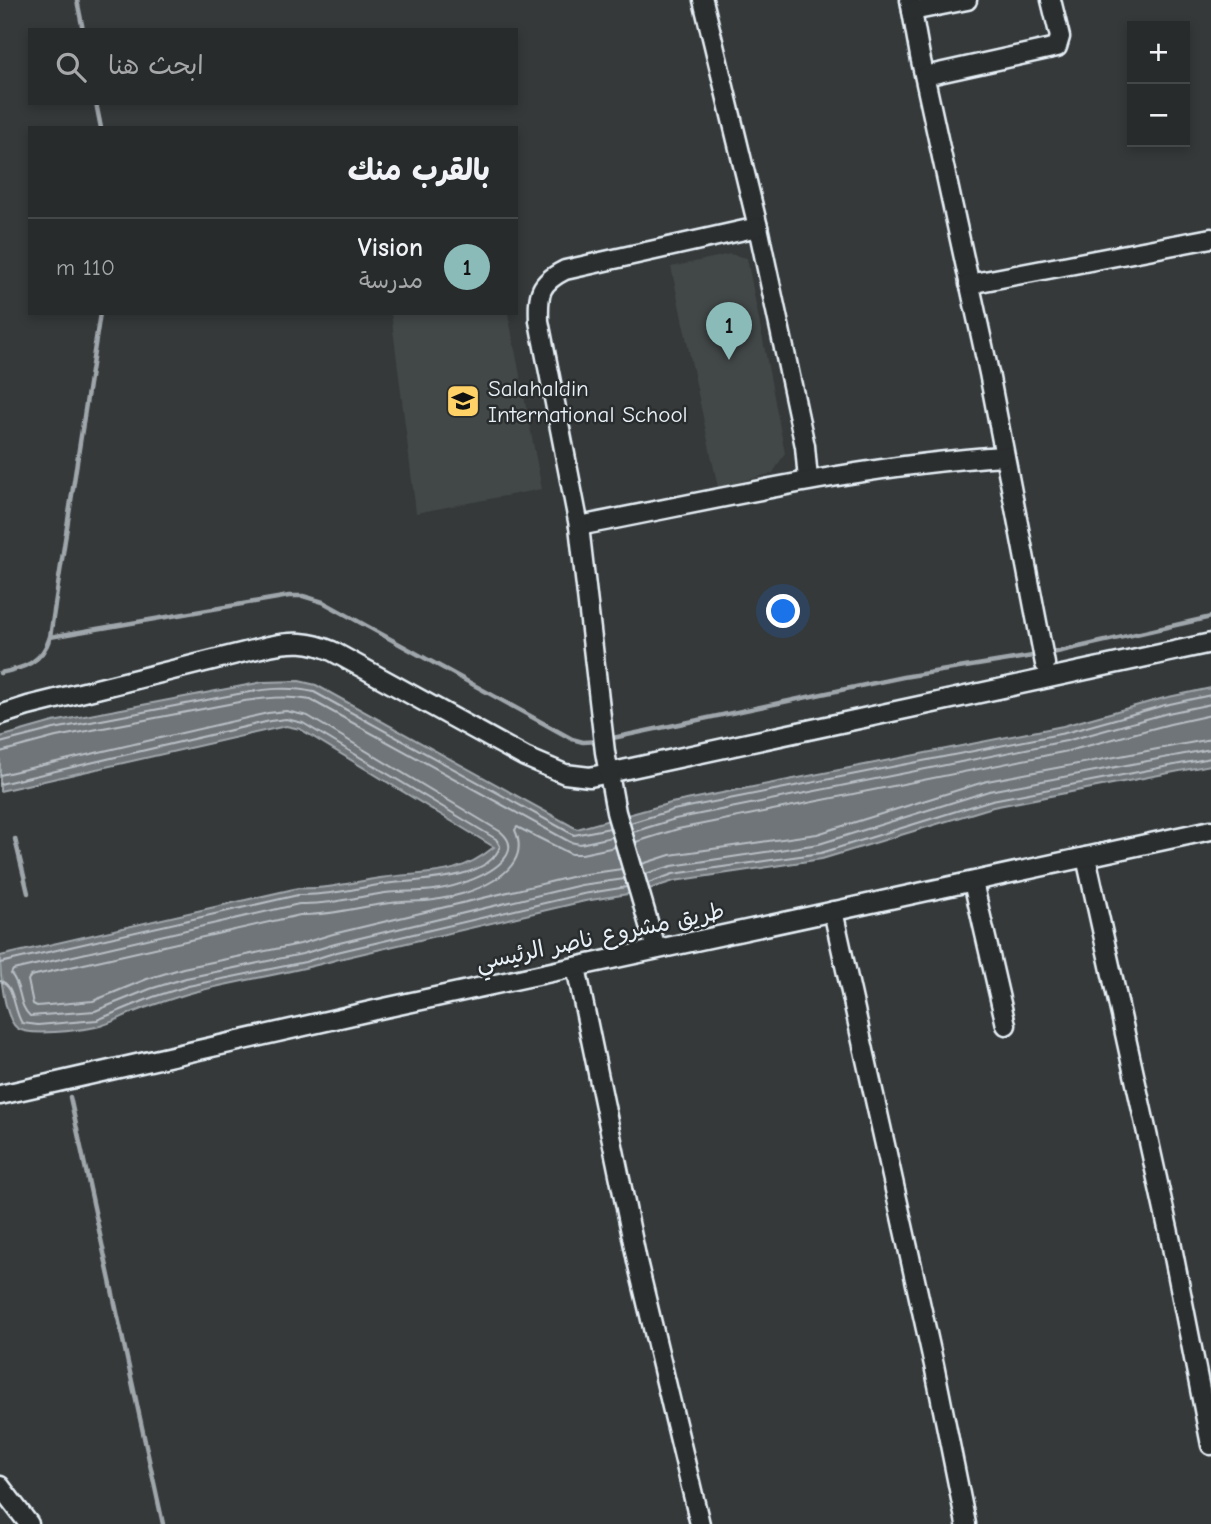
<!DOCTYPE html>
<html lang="ar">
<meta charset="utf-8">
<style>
body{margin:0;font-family:"Comic Neue","Playpen Sans Arabic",sans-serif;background:#343738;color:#f1f3f6;direction:rtl}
.controls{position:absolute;right:21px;top:21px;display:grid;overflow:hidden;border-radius:0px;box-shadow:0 4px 10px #0003}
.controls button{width:63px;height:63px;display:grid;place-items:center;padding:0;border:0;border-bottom:2px solid #444748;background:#282b2c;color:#f1f3f6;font:35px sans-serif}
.you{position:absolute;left:784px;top:612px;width:24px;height:24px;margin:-18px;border:5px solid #fff;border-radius:50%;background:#1a73e8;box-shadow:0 0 0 10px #1a73e833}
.badge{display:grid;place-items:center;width:46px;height:46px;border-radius:50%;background:#8bbbb9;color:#111;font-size:23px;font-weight:700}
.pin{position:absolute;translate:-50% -58px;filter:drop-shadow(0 2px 4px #0008)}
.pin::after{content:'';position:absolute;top:37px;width:24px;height:21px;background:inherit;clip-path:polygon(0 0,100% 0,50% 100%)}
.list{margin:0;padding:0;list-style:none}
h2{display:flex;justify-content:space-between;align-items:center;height:91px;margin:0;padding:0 28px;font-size:30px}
h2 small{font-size:23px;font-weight:400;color:#a5a7a9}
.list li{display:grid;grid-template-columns:46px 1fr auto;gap:21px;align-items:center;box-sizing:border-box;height:98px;padding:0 28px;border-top:2px solid #444748}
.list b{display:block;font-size:26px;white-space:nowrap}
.list p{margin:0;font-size:23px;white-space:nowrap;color:#a5a7a9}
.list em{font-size:23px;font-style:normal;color:#a5a7a9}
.icon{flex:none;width:38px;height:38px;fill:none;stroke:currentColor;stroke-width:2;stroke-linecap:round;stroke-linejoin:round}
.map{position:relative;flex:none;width:1211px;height:1524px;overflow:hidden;direction:ltr}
.search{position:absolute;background:#282b2c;box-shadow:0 4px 10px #0003;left:28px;top:28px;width:490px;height:77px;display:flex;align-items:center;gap:18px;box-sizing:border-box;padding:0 24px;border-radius:0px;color:#a5a7a9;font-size:26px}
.panel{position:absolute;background:#282b2c;box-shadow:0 4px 10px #0003;left:28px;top:126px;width:490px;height:189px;border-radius:0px;direction:rtl}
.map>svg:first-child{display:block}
</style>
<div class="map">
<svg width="1211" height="1524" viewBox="0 0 1211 1524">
<rect width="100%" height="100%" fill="#35393a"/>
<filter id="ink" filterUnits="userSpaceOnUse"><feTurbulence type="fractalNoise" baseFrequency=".0143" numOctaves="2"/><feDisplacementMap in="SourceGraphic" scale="14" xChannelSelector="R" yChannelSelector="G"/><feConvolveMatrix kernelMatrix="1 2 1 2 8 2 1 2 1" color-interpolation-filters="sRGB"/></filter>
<g filter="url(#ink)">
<g fill="#424647">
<polygon points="730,254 747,258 785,453 773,473 718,488 671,267"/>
<polygon points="391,313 508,313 542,489 416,513"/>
</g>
<path fill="#707579" stroke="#a0a7ac" stroke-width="2" d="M299,681L316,685L577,829L671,803L1063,726L1164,698L1211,688V765L993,807L822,859L674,881L640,892L585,901L339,959C289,974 237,980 187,994C168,1000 149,1006 131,1013C120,1018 108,1025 96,1027C81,1030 28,1037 17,1028C4,1018 0,972 0,956L298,888C325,890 353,882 380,878C426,871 455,879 494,847L300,729L286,726L0,791V737L53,722L237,687L263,682Z"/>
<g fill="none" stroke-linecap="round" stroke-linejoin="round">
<g stroke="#b8bfc5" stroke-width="2">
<path d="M0,743L54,729L238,694C264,689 288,686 314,692L574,835L610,828"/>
<path d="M0,752L56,737L239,702C264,698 287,695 311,700L570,842L580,844L612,837"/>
<path d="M0,775L268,713L286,711L308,716L501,832C508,838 512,846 507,855C495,875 455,887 434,890C418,892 402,891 385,893C357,897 328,905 299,904L13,970L11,974C22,986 18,1006 30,1016L95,1011L150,989L186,978L302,954L335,944L581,885L625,879"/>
<path d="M0,784L270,721L286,719L303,723L496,839L500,846C490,881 414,880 385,884C356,888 328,896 298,895L0,963"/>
<polyline points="630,823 673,810 1065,733 1165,705 1211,695"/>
<polyline points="633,832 675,819 1066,741 1168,713 1211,704"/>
<polyline points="636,842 678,829 1068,751 1170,724 1211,715"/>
<path d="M615,847L582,854H571L517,827L515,830C535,874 467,896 434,900C420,902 405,901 391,903C361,906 331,916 300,915L31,976L28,980L33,1004L37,1006L93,1001L147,979L183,968L300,944L333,934L579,875L622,869"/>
<polyline points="642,864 670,855 817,834 987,781 1211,739"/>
<polyline points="645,874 672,866 819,844 989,791 1211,749"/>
<polyline points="648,883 673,874 821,853 992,800 1211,758"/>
<path d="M0,981C15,984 13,1010 22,1023L38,1025L97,1020L153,997L188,986L305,962L337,952L583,894L627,887"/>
</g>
<g stroke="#a0a7ac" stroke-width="4.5">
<polyline points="77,0 83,30"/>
<polyline points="96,103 101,128"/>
<polyline points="50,637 289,596 303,596 323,602 572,739 583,742 600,741"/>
<polyline points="1048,654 1211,617"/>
<path d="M0,673C24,668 42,663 50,637L100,313"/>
<polyline points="608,739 903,677 1039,655"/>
<polyline points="15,839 28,893"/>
<polyline points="70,1097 163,1524"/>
</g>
<g stroke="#e8f1f8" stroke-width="23">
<g id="minor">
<polyline points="703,0 758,227 805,446 808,480"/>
<polyline points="910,0 920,56 989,373 1045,664"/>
<polyline points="912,11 967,0"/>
<polyline points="925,76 1057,47 1060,37 1051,0"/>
<polyline points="969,284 1211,238"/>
<path d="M579,526C720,499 861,465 1004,456"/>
<path d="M0,715L28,706L269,646C292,641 310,641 332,651L525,757L565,774L590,777L1211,643"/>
<polyline points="1086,857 1171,1242 1211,1445"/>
<polyline points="973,882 1006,1025"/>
<polyline points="833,911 934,1365 966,1524"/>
<path d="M656,949L616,812L605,752L579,526L539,321C538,293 539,283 565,270L758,227"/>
<polyline points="576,967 637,1261 700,1524"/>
<polyline points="0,1095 375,1010 1211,830"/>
<polyline points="0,1486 29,1524"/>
</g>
</g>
<use href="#minor" stroke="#2a2d2e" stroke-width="18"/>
</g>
</g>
<defs>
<g id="school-square" transform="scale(1.75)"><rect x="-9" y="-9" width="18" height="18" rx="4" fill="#ffd166" stroke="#2a2d2e"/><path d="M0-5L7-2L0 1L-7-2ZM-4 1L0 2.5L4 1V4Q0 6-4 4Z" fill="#111"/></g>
</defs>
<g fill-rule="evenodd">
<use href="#school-square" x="463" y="401"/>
</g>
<g text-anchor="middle" stroke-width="5" stroke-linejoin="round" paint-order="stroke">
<g font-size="23" fill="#e8f1f8" stroke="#2a2d2e" text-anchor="start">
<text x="488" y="396">Salahaldin<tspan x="488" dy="26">International School</tspan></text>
</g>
<g font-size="23" fill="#e8f1f8" stroke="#2a2d2e">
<text transform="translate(600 936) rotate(-12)" y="8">طريق مشروع ناصر الرئيسي</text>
</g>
</g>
</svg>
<div class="controls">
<button>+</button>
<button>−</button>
</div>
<div class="you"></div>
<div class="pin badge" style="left:729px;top:360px">1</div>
<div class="search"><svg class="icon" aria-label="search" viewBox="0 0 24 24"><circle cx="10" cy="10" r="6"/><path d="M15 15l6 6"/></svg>ابحث هنا</div>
<section class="panel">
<h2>بالقرب منك<small></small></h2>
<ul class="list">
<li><span class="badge">1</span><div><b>Vision</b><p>مدرسة</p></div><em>110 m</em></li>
</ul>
</section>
</div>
